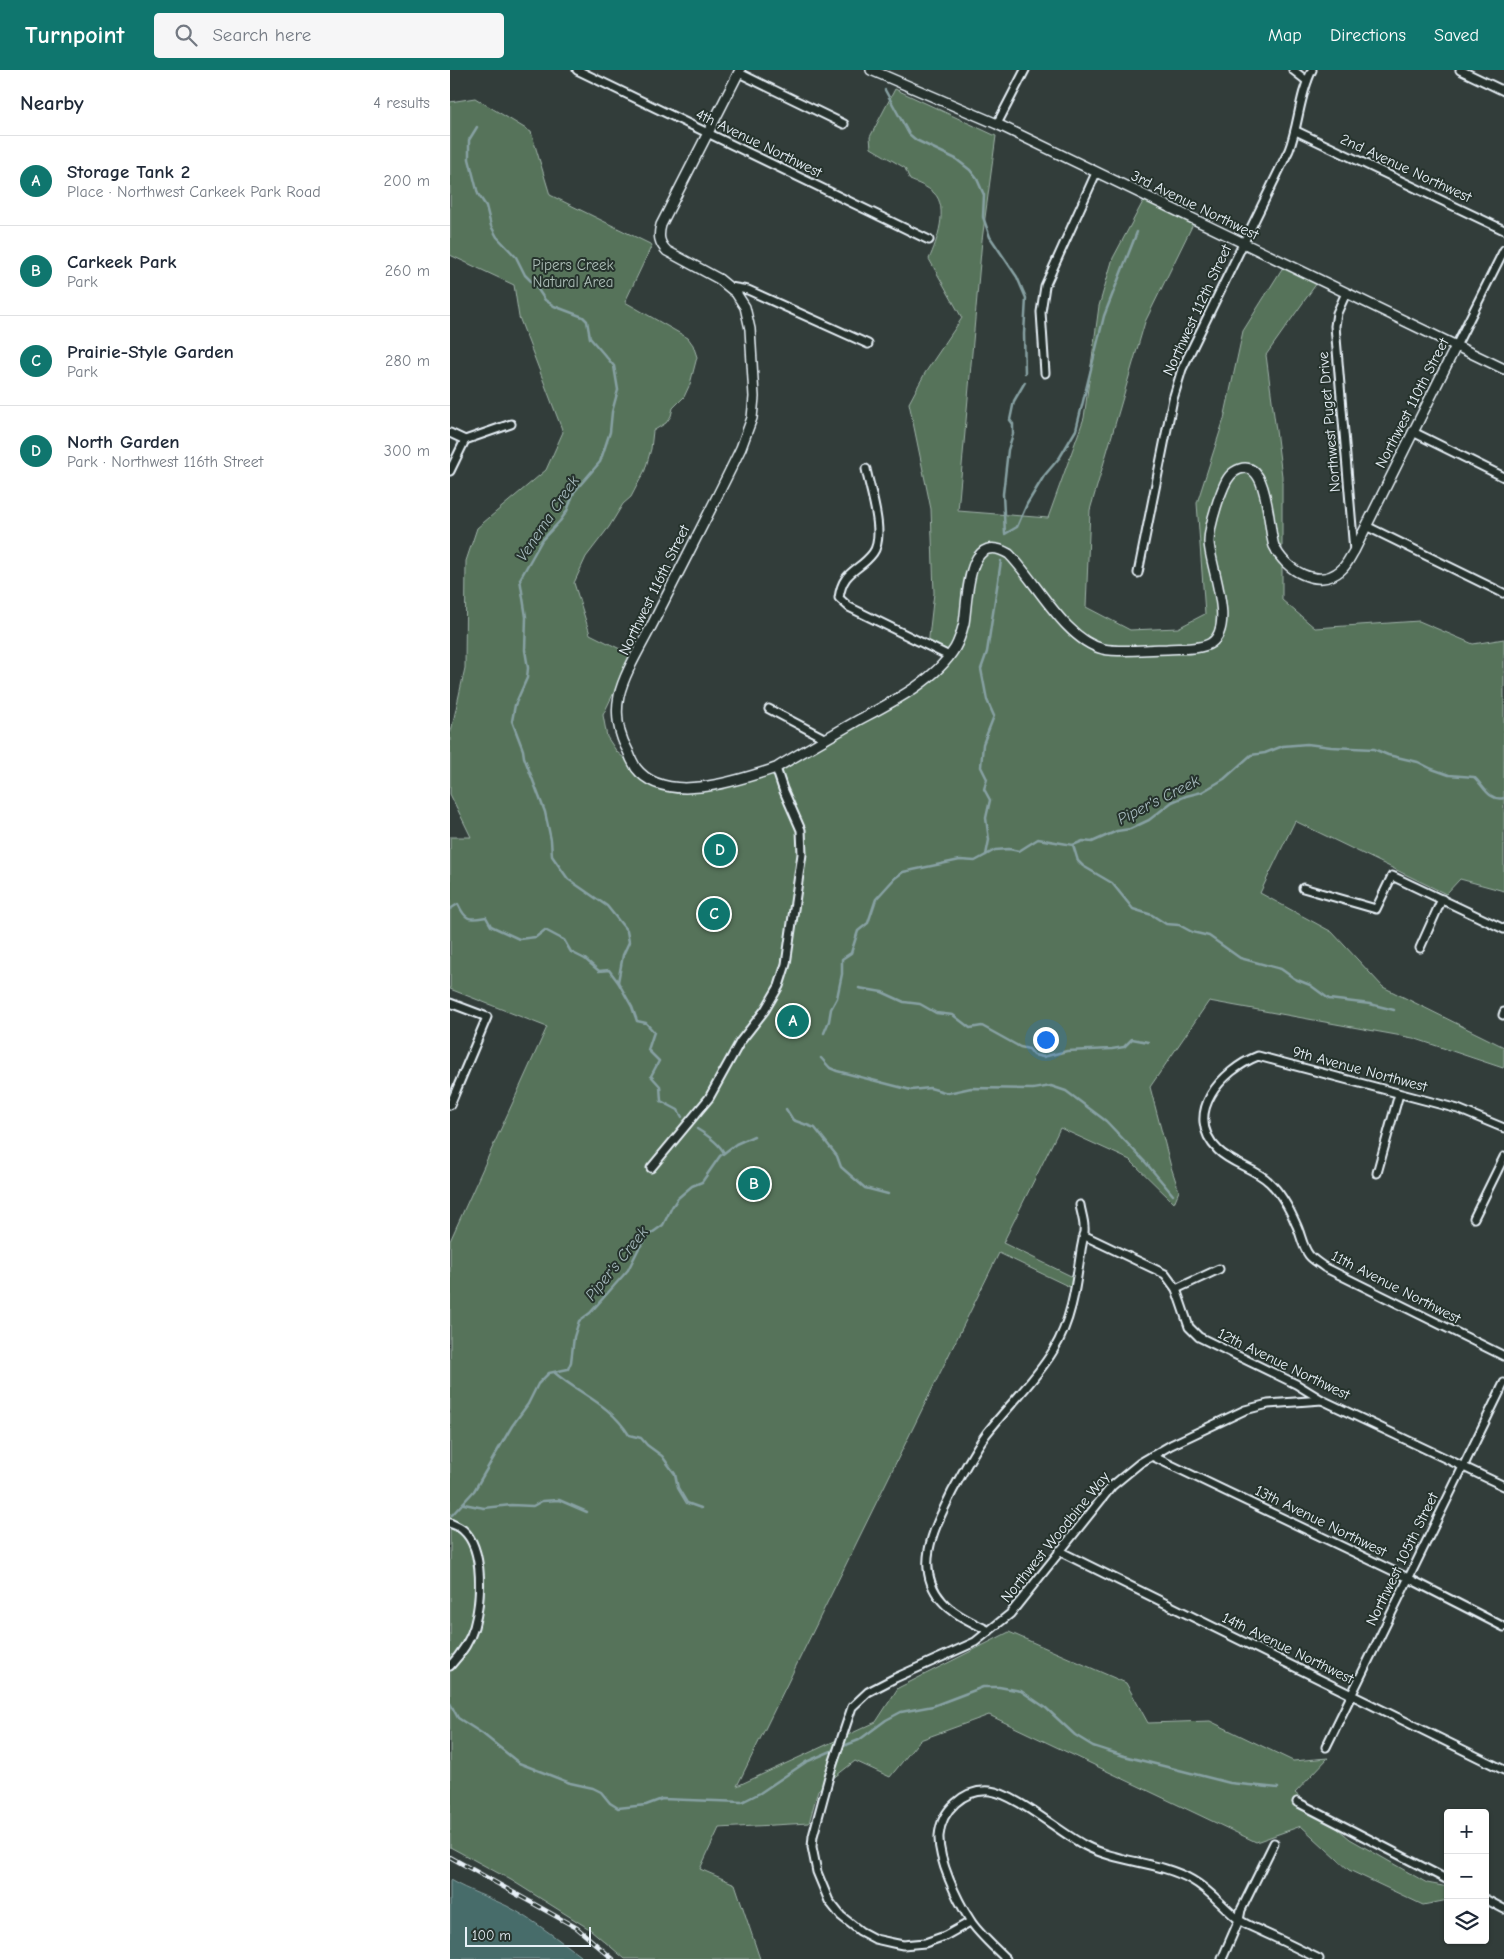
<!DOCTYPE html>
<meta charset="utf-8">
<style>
body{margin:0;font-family:"Comic Neue",sans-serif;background:#f6f6f7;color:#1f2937}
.controls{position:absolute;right:15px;bottom:15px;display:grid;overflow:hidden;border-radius:5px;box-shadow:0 1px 4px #0004}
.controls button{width:45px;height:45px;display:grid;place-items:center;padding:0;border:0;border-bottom:1px solid #e0e1e3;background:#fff;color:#1f2937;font:25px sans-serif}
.scale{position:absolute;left:15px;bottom:12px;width:126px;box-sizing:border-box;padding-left:5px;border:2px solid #e8f1f8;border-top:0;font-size:14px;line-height:18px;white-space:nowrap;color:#e8f1f8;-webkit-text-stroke:4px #26332d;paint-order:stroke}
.you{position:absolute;left:595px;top:969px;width:18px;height:18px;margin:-12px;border:4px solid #fff;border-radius:50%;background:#1a73e8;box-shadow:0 0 0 8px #1a73e833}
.badge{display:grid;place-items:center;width:32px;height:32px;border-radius:50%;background:#0f766e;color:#fff;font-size:16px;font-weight:700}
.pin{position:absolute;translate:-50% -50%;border:2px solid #fff;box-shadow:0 1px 5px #0006}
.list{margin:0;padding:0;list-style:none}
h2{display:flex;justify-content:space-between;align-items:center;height:65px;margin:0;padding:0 20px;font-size:21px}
h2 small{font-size:16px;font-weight:400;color:#747a83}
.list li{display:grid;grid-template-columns:32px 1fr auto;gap:15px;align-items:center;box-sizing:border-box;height:90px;padding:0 20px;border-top:1px solid #e0e1e3}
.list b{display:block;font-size:19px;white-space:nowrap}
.list p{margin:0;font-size:16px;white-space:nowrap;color:#747a83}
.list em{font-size:16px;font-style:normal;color:#747a83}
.icon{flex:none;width:28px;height:28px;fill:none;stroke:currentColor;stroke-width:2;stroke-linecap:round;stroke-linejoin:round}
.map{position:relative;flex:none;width:1054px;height:1889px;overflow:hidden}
header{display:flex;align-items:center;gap:30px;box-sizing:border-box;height:70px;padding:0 25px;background:#0f766e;color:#fff}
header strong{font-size:24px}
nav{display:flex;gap:28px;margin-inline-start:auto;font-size:18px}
.search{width:350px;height:45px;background:#f6f6f7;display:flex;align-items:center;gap:12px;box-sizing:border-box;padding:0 18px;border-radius:5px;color:#747a83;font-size:19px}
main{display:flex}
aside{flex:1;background:#fff}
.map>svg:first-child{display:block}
</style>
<header>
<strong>Turnpoint</strong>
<div class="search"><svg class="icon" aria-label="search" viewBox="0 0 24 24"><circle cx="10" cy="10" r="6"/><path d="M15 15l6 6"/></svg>Search here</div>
<nav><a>Map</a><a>Directions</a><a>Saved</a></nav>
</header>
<main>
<aside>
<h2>Nearby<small>4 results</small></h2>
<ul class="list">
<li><span class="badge">A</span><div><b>Storage Tank 2</b><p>Place · Northwest Carkeek Park Road</p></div><em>200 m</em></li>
<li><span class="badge">B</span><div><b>Carkeek Park</b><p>Park</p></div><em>260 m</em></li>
<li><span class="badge">C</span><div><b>Prairie-Style Garden</b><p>Park</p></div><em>280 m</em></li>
<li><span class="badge">D</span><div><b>North Garden</b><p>Park · Northwest 116th Street</p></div><em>300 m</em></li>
</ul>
</aside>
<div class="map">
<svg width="1054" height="1889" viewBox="0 0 1054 1889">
<rect width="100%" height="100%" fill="#323d3a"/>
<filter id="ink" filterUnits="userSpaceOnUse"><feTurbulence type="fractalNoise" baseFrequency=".02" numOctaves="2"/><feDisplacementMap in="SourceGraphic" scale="10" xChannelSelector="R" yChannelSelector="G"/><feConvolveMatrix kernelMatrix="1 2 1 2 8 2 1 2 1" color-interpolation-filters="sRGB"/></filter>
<g filter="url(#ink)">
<path fill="#56735a" stroke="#9fb2a9" d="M445,19L546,66L532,170L508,441L598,448L634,348L649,236L663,188L696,126L745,150L695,252L640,440L636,537L680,560L728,558L755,544L747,433L774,349L793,261L835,194L869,210L816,285L832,406V530L865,558L969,551L1023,574L1054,569V821L1010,809L996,824L845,751L810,823L882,862L933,917L1054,977V996L1053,998L963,968L759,931L700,1017L721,1097L729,1121L724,1133L680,1090L610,1058L553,1173L623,1207L622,1218L549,1183L287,1716L426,1652L448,1618L559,1562L676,1613L698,1653L760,1651L843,1691L878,1688L845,1723L900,1769L977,1813L998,1817V1830L973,1835L899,1800L851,1756L806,1772L539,1645L470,1670L440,1707L405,1691L368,1720L359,1753L269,1758L250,1799L285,1814L310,1889H175L141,1860L61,1810L0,1777V1171L97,957L0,919V767H21L0,724V666L15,598L16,491L27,458L96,400L113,362L69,247L64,215L0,185V32L25,28L81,62L100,125L202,175L175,232L238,268L243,275L247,287L240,314L234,327L223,338L221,346L216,353L203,361L201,379L195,400L181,427L173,434L159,457L136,487L124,513L140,564L182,585L153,645L157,667L167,682L194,705L230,719L326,698L453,625L499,587L478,576L484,523L481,439L459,333L475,303L512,248L479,189C487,172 499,137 484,123C478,117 467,113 460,110L455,98L421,78L420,67Z"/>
<path fill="#476c6b" stroke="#87a1a3" d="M0,1810C19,1821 38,1827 57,1836C84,1850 109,1870 134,1889H0Z"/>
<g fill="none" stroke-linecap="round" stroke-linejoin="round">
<g stroke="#87a1a3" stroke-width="2.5">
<polyline points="435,20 459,64 466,70 506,89 520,100 527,109 534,125 533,147 540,167 567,207 576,228 574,264 575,303"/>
<polyline points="27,57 19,70 19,89 28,124 36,136 41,156 47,167 66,187 75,205 85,215 95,230 104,236 133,247 137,251 140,268 164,296 168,320 162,342 160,362 150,392 124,422 117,441 110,451 92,470 70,509 76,547 75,580 78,598 77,608 65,635 62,651 73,680 74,687 95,742 101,770 102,786 118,809 157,836 177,861 179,872 173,885 168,912 182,937 187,951 196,953 204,962 198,980 209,991 201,1006 210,1016 211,1031 228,1040 232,1047"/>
<polyline points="575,312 564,331 560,350 563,354 563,364 558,380 553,424 555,464 567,457 577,434 594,406 610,387 626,360 654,246 687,162"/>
<polyline points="623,775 628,791 633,796 662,813 683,839 702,845 716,854 729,855 742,862 759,866 790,888 831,899 845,909 860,915 879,929 920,934 944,940"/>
<polyline points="536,785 539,770 536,748 540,730 534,719 537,709 531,697 533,674 544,646 537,630 531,599 537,582 551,491"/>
<path d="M0,839L8,834C16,851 19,850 36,847L41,856L69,869L86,867L95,860L114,870L121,882L135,889L149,901L159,900L168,912"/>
<polyline points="409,918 432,922 454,932 470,934 486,943 503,945 520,958 532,956 570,977 579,979 584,985 593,987 617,981 662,979 674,977 682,969 698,972"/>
<path d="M374,963L379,951L381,939L387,928L392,904V889L401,883L408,861L418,853L426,829L445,808L453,802L510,790L525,791L545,780L559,779L569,781L588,769L623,775L633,771L642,772L667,761L680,759L699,750L722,732L736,726L752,722L774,709L801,685L815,683L833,676L857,674L881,677L924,679L938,685L968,692L982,699L999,705L1024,707C1033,715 1039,732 1054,728"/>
<polyline points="371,988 380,998 387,1001 461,1020 480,1018 498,1023 521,1018 583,1019 601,1016 616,1021 656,1051 696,1093 723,1125"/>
<polyline points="336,1039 343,1050 365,1058 387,1086 391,1097 415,1118 438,1124"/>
<path d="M247,1059C257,1065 269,1073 274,1083"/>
<path d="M105,1303C131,1325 160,1334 179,1365L191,1368L197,1375L212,1386L225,1404L228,1418L237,1433L251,1438"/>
<polyline points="14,1434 34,1438 61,1435 83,1436 92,1431 109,1430 137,1442"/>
<polyline points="2,1445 24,1421 62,1356 78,1334 88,1314 99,1303 118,1299 121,1292 124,1267 129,1251 140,1243 178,1200 189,1178 199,1165 213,1155 222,1137 228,1128 242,1116 252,1112 270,1086 286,1074 304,1066"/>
<polyline points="0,1633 8,1648 33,1664 69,1693 120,1713 143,1718 151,1722 160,1733 168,1738 196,1735 212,1729 292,1732 310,1723 356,1692 386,1679"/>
<polyline points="391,1677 409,1670 436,1650 451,1642 483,1636 533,1617 549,1617 571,1621 596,1638 625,1665 643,1676 674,1686 780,1713 828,1718"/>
</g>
<g stroke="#e8f1f8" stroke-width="11">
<g id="minor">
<polyline points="127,0 479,170"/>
<polyline points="843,0 857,11"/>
<polyline points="1010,0 1054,21"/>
<polyline points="289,3 394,54"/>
<polyline points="547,54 575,0"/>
<polyline points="846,61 1054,160"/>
<polyline points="280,217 298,220 418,274"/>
<polyline points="896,223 887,243 885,256 904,481"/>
<polyline points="1006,276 1054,180"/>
<polyline points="595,303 591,242 595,216 646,103"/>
<polyline points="963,362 1054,407"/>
<polyline points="0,363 15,370 61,354"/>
<path d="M416,399C420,420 436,465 423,483C409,502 393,499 389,528L399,537L499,586"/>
<polyline points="0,401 15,370"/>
<polyline points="916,456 1053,523"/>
<path d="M688,503L723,329L732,299L839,80C849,54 849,26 862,0"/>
<polyline points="319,639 376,669"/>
<polyline points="853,818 926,839 942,806 1054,859"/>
<polyline points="970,878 992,829"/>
<polyline points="0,933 37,947 0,1035"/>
<polyline points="1053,945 1054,942"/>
<path d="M1054,1058L1008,1039L808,986C772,1000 732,1044 768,1080C782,1094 805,1098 819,1112C830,1122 840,1140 846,1154C851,1164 852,1176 859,1185C863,1190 869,1193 874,1197L1054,1286"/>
<polyline points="201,1098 259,1028 290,972 315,940 329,916 336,894 352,784 351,760 333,719 326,698"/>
<polyline points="927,1103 949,1024"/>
<polyline points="1024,1148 1054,1087"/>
<polyline points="633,1165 715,1204 726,1219 739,1257 749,1267 846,1314 872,1330 1054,1416"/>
<polyline points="726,1219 769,1199"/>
<polyline points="702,1386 958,1508 1054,1557"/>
<path d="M0,1453C4,1455 10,1457 13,1460C35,1479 31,1532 24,1557C20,1571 10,1585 0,1596"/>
<polyline points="609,1481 1054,1700"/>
<path d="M539,1561C524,1553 504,1545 492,1531C462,1497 486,1455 502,1422C513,1402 523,1382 537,1363C558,1336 585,1311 603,1281C622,1250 626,1215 631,1180C632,1173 635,1164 634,1157C634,1150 631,1142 630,1135"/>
<polyline points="876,1677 1054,1313"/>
<polyline points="847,1732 998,1810"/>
<polyline points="1035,1829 1054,1839"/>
<polyline points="520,1852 495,1866 475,1873 453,1875 443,1873 425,1869 410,1861 391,1846 379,1831 367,1802 362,1777 363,1766 380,1703 402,1637 418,1622 445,1608 525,1572 560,1544 662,1416 690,1393 721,1375 795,1340 818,1334 872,1330"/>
<path d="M556,1889C546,1879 526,1861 520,1850C507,1830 488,1790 489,1766C491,1740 514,1719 540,1721C566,1724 609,1762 634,1775C668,1793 709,1791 742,1810C760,1820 772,1836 788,1849C795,1855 806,1858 815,1863C833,1871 851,1880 869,1889"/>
<polyline points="772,1889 789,1850 791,1840 824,1773"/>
</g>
</g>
<g stroke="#e8f1f8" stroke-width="12">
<g id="tertiary">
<path d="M290,0L211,155C208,166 209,173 217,181L269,209L286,223L295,237L300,259L304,327L302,348L291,378C263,436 233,493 204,551C193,573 174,603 169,626C165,645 169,665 178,681C180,687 183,693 186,698C215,736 289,710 326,698C352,682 379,667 405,652C438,634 485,612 505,578C509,571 512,561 514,553C518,530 516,458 559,484C586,511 615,570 653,579C673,583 696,579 717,579C730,578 750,580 761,573C786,556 760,497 759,472C759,458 764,444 768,431C772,422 775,408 784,402C819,379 818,461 824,476C835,500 868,520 891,500C897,495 900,487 904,481L1006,276"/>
<polyline points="421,0 547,54 1054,299"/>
</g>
</g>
<use href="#minor" stroke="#26332d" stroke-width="7"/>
<use href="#tertiary" stroke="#26332d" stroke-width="9"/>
<g stroke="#e8f1f8" stroke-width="4.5">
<polyline id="rail" points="0,1787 127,1858 163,1889"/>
</g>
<use href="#rail" stroke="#26332d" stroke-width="2.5" stroke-dasharray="8" stroke-linecap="butt"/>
</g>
</g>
<g text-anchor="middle" stroke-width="4" stroke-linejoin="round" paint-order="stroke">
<g font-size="15" fill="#e8f1f8" stroke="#26332d">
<text transform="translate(309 73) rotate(26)" y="5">4th Avenue Northwest</text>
<text transform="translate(956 98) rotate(25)" y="5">2nd Avenue Northwest</text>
<text transform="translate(745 135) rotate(26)" y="5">3rd Avenue Northwest</text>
<text transform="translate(747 240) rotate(-65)" y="5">Northwest 112th Street</text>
<text transform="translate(962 333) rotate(-63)" y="5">Northwest 110th Street</text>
<text transform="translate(879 352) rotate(-95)" y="5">Northwest Puget Drive</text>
<text transform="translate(204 520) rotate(-64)" y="5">Northwest 116th Street</text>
<text transform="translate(910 999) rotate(15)" y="5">9th Avenue Northwest</text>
<text transform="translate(946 1217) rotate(27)" y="5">11th Avenue Northwest</text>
<text transform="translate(834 1294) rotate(26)" y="5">12th Avenue Northwest</text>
<text transform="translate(871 1451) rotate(26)" y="5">13th Avenue Northwest</text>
<text transform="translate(605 1467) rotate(-51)" y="5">Northwest Woodbine Way</text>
<text transform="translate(952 1489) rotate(-64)" y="5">Northwest 105th Street</text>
<text transform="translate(838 1578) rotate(26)" y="5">14th Avenue Northwest</text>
</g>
<g font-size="15" fill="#aebfb9" stroke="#26332d">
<text x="123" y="200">Pipers Creek<tspan x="123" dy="17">Natural Area</tspan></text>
</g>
<g font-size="16" font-style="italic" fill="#a8bcc0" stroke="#26332d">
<text transform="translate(97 448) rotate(-56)" y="6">Venema Creek</text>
<text transform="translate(708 729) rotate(-27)" y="6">Piper's Creek</text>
<text transform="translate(166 1193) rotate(-51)" y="6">Piper's Creek</text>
</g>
</g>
</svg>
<div class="controls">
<button>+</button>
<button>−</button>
<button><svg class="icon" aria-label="layers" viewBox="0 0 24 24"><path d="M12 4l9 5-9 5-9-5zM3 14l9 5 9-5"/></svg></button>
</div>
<div class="scale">100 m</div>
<div class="you"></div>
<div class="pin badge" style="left:343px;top:951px">A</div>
<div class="pin badge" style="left:304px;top:1114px">B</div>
<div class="pin badge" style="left:264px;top:844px">C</div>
<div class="pin badge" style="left:270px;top:780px">D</div>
</div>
</main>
